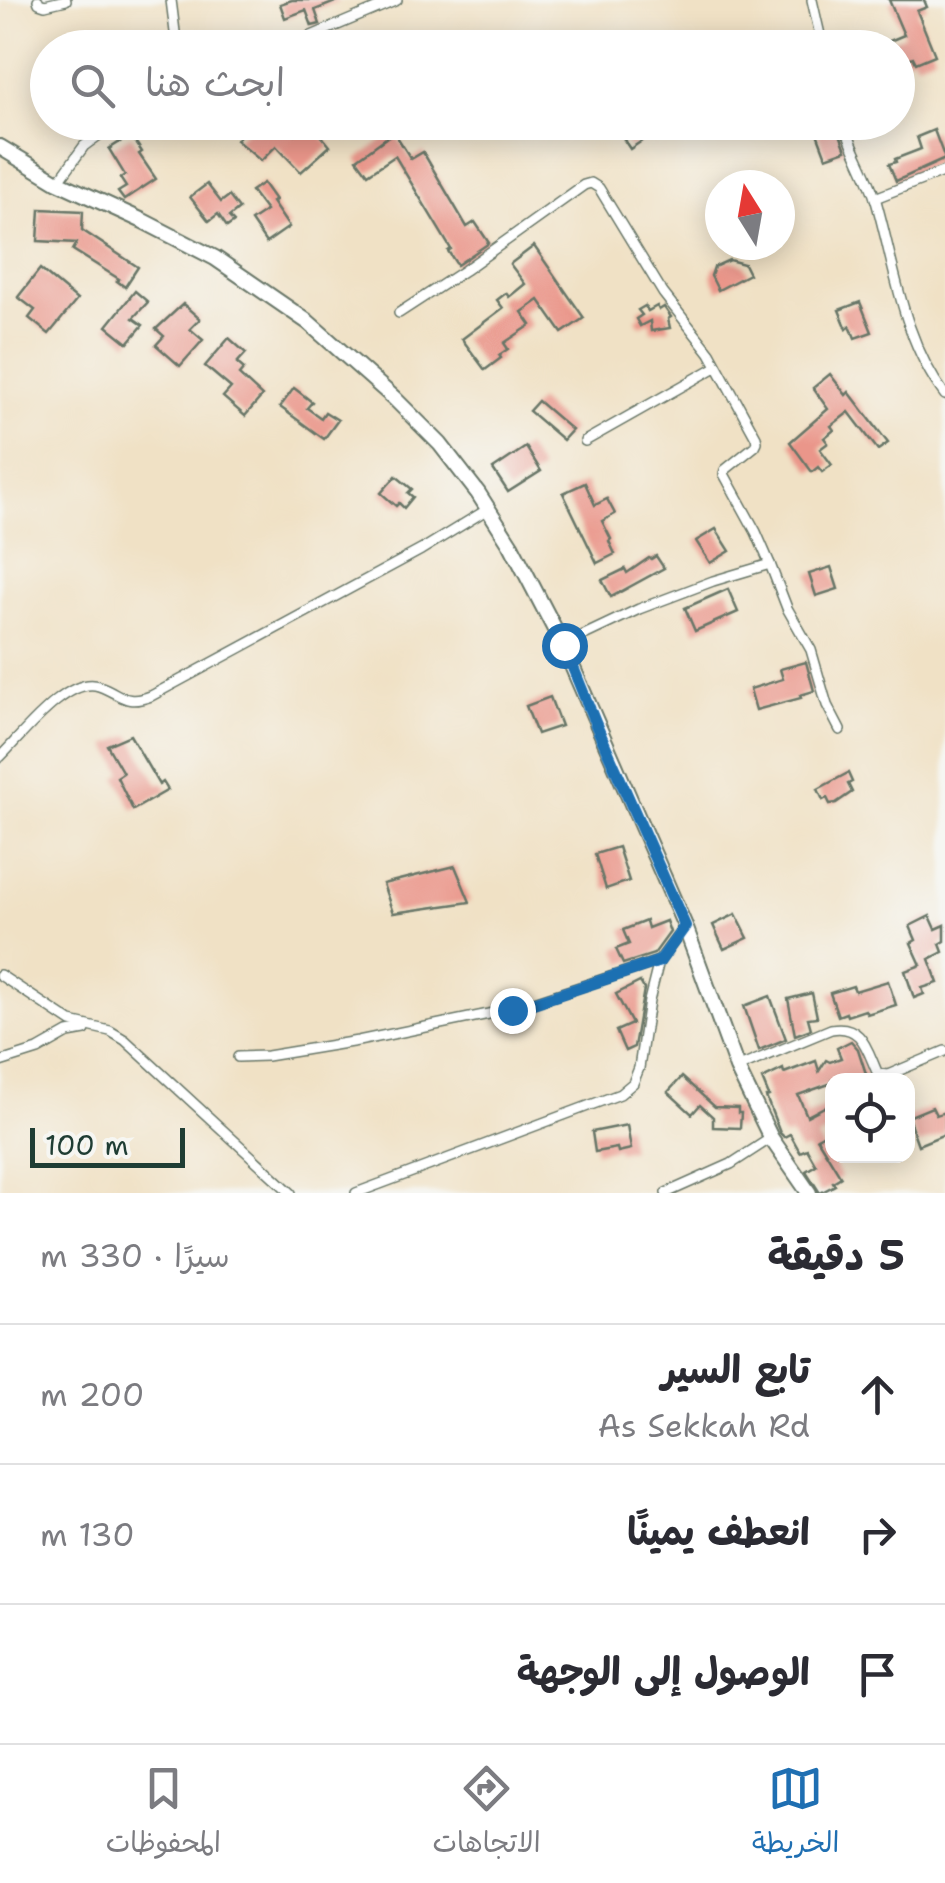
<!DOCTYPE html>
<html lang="ar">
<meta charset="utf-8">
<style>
body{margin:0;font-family:"Shantell Sans","Playpen Sans Arabic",sans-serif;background:#f7f7f7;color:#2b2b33;direction:rtl}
.controls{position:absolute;right:30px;bottom:30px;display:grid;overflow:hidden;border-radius:20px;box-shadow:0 5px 25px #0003}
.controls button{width:90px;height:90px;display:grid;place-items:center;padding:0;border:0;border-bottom:2px solid #e1e1e2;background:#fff;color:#2b2b33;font:50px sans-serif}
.compass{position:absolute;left:705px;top:170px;width:90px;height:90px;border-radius:50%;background:#fff;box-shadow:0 5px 25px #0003;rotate:349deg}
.scale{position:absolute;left:30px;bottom:25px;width:155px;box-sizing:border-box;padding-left:10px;border:5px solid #1f3d34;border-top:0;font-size:28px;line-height:35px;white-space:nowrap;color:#1f3d34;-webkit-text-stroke:8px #f6f6f2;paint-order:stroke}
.stop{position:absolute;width:30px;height:30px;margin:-22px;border:8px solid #1f6fb2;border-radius:50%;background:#fff}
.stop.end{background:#1f6fb2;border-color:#fff;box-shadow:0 2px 10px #0008}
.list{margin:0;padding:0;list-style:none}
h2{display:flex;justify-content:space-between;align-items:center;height:130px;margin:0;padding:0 40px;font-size:42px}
h2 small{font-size:32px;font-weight:400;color:#7c7c81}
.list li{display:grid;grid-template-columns:65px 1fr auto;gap:30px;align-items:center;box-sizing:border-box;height:140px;padding:0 40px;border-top:2px solid #e1e1e2}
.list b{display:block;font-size:38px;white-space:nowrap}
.list p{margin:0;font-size:32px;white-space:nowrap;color:#7c7c81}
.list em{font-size:32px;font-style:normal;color:#7c7c81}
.icon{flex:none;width:55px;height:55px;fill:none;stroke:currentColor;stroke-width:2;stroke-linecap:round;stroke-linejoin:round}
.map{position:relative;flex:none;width:945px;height:1193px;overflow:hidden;direction:ltr}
.search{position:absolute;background:#fff;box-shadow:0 5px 25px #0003;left:30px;right:30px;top:30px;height:110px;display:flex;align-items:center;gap:25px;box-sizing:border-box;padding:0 35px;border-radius:55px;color:#7c7c81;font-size:38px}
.sheet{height:550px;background:#fff}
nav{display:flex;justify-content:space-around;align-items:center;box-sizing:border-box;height:140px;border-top:2px solid #e1e1e2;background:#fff;font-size:28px;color:#7c7c81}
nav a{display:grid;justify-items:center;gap:5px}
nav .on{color:#1f6fb2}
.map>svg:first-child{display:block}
</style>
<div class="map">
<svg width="945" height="1193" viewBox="0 0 945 1193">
<rect width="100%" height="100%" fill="#f6f6f2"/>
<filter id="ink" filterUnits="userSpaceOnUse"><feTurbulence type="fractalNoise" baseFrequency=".01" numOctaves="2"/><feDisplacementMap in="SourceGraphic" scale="20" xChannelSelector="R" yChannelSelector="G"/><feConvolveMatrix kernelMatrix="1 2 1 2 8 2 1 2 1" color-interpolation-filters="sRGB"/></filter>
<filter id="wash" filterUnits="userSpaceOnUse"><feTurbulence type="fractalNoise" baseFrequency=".0048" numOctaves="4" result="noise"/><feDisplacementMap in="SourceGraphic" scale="40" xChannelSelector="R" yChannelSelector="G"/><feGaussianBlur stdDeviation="2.25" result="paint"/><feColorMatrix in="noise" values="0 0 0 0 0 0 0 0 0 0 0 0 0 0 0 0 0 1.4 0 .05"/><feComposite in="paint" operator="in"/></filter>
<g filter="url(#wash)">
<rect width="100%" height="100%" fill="#f0e1c5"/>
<g id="blocks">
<g fill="#ea968a">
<polygon points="292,0 338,0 338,1 315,10 320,24 312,26 306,10 285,18 280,4"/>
<polygon points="889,0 924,0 927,7 917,11 935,55 916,63 913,57 898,63 898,48 873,48 904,35"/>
<polygon points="253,122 285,122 295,134 310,122 330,146 301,172 276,146 261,161 236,140"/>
<polygon points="634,122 670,122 630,149 624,140 639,131"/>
<polygon points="837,126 846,150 826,157 817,133"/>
<polygon points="934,130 945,159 896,181 889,164 896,162 895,159 921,149 917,137"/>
<polygon points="394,132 411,159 423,152 467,227 475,222 489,243 457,265 448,251 451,249 395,156 368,174 357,159"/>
<polygon points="131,135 142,152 139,154 156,179 124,200 118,192 126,187 120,178 125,175 109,149"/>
<polygon points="263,183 275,200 272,202 289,227 266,243 251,221 266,211 251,191"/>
<polygon points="207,184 221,202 229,196 239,209 229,217 234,222 227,227 218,214 209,221 190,197"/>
<polygon points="40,209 83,211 82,230 138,267 125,287 117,281 119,279 73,250 77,243 38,241"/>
<polygon points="534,246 584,318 562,333 539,300 522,312 531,325 504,343 508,349 499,355 501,358 485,370 462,339 503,308 497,300 506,293 509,297 525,284 510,264"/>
<polygon points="729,260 744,264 749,274 718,290 711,276 714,267"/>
<polygon points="40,269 77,300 49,334 29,318 35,310 18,297"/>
<polygon points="135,291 148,302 133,318 143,325 128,343 107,326"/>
<polygon points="860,302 872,332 855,338 850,326 847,329 839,310"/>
<polygon points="183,304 200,319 190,329 203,340 180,366 156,345 164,336 156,329"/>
<polygon points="645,306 648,311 657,306 659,310 664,307 671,317 668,319 670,328 651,331 650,321 640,326 636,319 642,315 638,310"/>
<polygon points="229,338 246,353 237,363 244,369 239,375 262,396 245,416 223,397 231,388 205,366"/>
<polygon points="830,374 846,395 849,392 888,443 878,450 849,412 831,426 834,430 824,438 828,443 820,449 832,465 822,472 818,467 812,472 790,442 828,409 813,388"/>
<polygon points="294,388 312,402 307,408 321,418 325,412 338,420 324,439 280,407"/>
<polygon points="538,401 572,430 563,440 529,411"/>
<polygon points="526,447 541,471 508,492 493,469"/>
<polygon points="396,476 412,489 408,493 413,497 404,508 399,503 396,506 381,493"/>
<polygon points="585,483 595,505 607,499 615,514 602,521 611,539 609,541 615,554 597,563 563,493"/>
<polygon points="716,529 730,551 710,563 696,541"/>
<polygon points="656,556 664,568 611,597 602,580 625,569 627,573 649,558 651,559"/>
<polygon points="831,567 838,589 816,596 809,574"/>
<polygon points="728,589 738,612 695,631 685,608"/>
<polygon points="806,662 814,691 800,695 801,698 756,710 750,689 783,679 780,669"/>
<polygon points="550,697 561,726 537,734 526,706"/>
<polygon points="130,735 159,785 163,782 168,790 133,810 117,777 123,773 107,745"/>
<polygon points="848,773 852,782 848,784 852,792 836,803 830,804 827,798 823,800 818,789"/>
<polygon points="618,847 629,881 606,889 595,854"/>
<polygon points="455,866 470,902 393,913 383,884"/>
<polygon points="736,914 748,938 724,949 713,925"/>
<polygon points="930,916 936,929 945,925 945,941 940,944 943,952 929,959 938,983 922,988 924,994 914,998 905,971 921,965 911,943 916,940 910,926"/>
<polygon points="646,921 648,928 666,921 670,932 654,954 623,964 616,949 629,944 623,930"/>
<polygon points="888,981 896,1005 867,1014 865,1010 847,1016 846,1013 838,1016 830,993 853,986 855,991"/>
<polygon points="640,982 644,989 634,1047 625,1051 616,1031 632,1024 616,994"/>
<polygon points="812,993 817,1017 808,1018 811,1029 795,1035 788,999"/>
<polygon points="770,996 786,1039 759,1050 744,1006"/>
<polygon points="851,1041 858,1049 868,1080 832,1080 832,1083 798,1095 807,1116 832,1103 832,1130 817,1138 841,1177 833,1182 835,1185 820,1193 806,1171 816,1165 807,1149 800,1152 790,1134 784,1137 780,1133 766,1097 769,1096 762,1079 783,1069 784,1073 816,1061 819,1071 826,1060 830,1062 841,1058 837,1048"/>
<polygon points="682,1077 715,1107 738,1108 738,1113 741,1113 740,1128 713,1127 713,1117 700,1105 692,1114 668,1092"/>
<polygon points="932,1107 936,1115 945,1112 945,1134 918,1145 908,1117"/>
<polygon points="627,1125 631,1149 618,1152 617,1148 595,1152 592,1132"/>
</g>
</g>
</g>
<g filter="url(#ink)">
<use href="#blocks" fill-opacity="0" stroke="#687667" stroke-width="2.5"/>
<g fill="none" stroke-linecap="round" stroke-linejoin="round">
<g stroke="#687667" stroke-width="12">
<g id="street">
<polyline points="38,0 39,3 45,5 66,0"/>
<polyline points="171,0 177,48"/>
<polyline points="812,0 823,48"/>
<polyline points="283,48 397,0"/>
<path d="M844,122C852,149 868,174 876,201C895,267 902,338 945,395"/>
<polyline points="58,182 84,146 117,122"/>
<polyline points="875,198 945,171"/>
<polyline points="399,313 465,270 584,185 591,183 599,188 663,293 710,353 756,437 757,442 755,446 725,470 724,474 756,532 770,564"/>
<polyline points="585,441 716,367"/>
<polyline points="563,645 639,609 713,581 770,564 787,608 811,650 827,705 840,730"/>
<path d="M0,757C20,738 68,675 99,686C122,694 124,706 151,696L421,550L488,509"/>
<polyline points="0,975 71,1022 110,1031 125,1040 291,1193"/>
<polyline points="238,1057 267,1056 358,1041 513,1009 659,961"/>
<polyline points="0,1062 38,1050 68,1033 85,1030"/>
<path d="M737,1068L831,1029C863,1023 867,1051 878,1074L888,1075L945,1051"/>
<polyline points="356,1193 620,1094 633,1083 639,1068 649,1001 659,961 685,926"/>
<polyline points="666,1193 731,1164 771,1138"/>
</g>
</g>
<g stroke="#687667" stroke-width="18">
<polyline id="primary" points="0,147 58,182 143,221 215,258 308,322 394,398 440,444 478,493 511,545 563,645 685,926 737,1068 771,1138 809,1193"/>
</g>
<use href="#street" stroke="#fff" stroke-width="9"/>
<use href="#primary" stroke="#fff" stroke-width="14"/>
</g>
</g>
<g fill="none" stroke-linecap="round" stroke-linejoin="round" filter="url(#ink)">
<polyline stroke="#1f6fb2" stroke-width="12" points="512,1010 660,961 685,926 596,725 564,645"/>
</g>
</svg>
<div class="controls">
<button><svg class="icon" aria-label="locate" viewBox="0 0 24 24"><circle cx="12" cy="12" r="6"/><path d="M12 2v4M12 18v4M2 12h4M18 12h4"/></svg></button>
</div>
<svg class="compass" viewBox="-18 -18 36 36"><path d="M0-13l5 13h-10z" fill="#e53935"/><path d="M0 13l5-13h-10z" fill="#7c7c81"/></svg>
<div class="scale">100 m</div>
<div class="stop" style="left:564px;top:645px"></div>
<div class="stop end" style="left:512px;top:1010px"></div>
<div class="search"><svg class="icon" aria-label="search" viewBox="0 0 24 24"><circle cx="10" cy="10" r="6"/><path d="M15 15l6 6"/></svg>ابحث هنا</div>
</div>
<section class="sheet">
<h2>5 دقيقة<small>سيرًا · 330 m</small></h2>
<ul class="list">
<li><svg class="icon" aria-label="ahead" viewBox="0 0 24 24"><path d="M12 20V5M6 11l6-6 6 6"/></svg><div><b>تابع السير</b><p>As Sekkah Rd</p></div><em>200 m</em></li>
<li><svg class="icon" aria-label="right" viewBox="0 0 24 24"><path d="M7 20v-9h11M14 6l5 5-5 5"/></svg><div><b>انعطف يمينًا</b></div><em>130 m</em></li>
<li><svg class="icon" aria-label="arrive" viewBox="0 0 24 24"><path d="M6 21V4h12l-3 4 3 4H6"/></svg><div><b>الوصول إلى الوجهة</b></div></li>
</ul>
</section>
<nav>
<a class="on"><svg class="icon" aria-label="map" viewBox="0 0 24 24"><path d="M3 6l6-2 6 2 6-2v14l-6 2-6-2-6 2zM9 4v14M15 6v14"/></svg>الخريطة</a>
<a><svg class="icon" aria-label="directions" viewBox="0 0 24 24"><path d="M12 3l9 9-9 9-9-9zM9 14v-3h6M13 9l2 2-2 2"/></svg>الاتجاهات</a>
<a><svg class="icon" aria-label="saved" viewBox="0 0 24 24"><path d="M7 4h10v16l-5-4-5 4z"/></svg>المحفوظات</a>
</nav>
